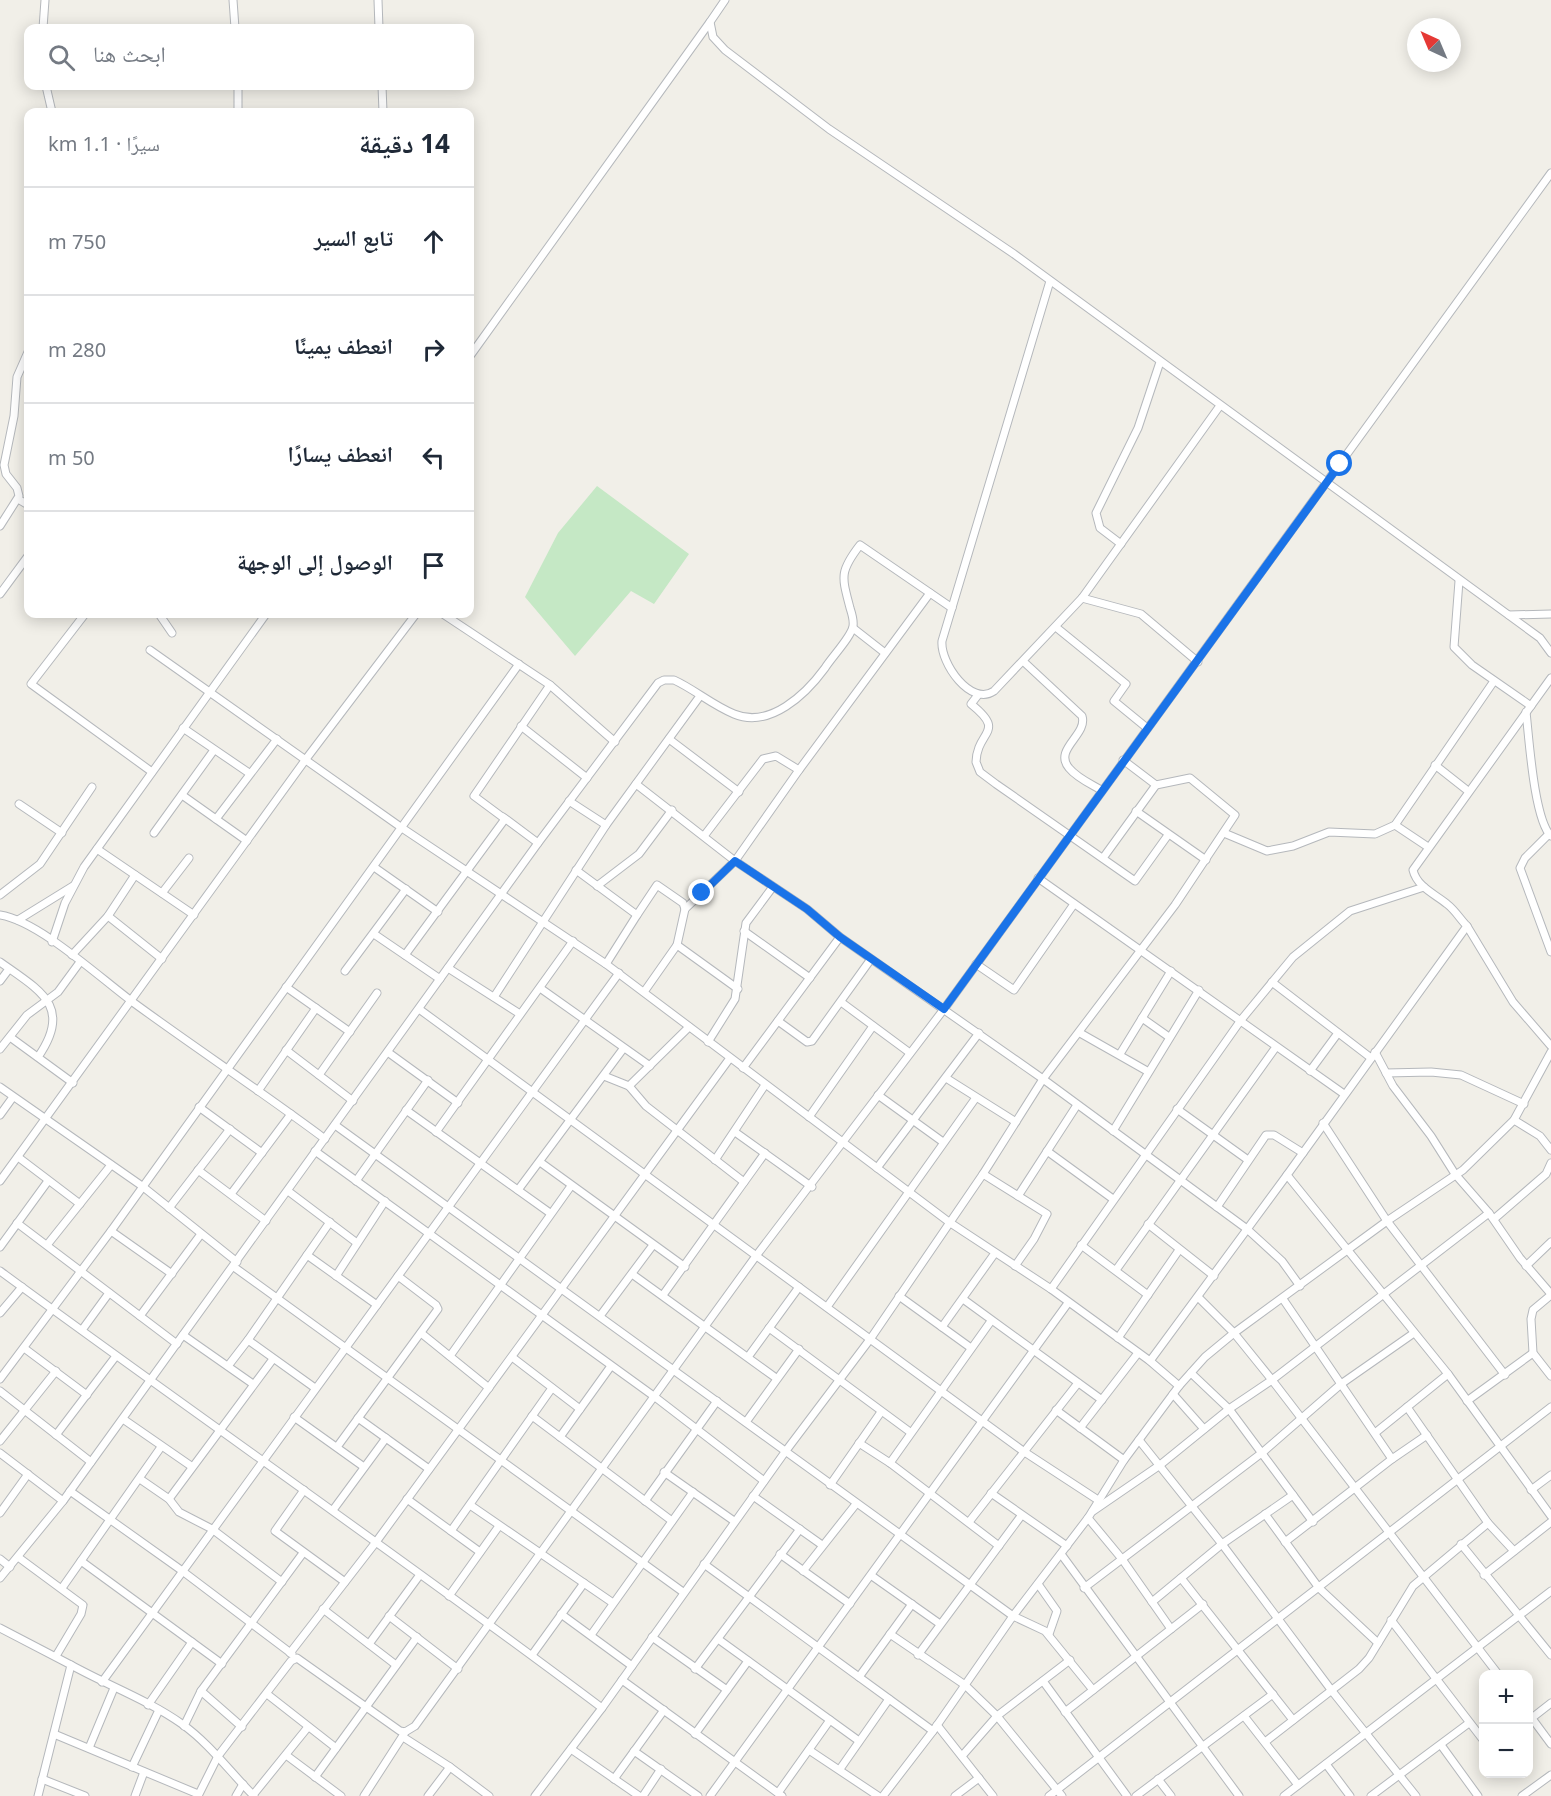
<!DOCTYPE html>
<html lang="ar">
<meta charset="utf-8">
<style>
body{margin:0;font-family:"Noto Sans","Noto Naskh Arabic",sans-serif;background:#f6f6f7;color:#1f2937;direction:rtl}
.controls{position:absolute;right:18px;bottom:18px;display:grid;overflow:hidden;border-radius:12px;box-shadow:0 3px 15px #0003}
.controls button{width:54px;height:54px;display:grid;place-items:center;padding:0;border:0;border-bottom:2px solid #e0e1e3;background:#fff;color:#1f2937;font:30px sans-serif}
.compass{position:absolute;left:1407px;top:18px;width:54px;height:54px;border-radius:50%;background:#fff;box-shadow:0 3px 15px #0003;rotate:316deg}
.stop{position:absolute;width:18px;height:18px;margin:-14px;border:4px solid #1a73e8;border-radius:50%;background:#fff}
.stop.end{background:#1a73e8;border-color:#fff;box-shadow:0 2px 6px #0008}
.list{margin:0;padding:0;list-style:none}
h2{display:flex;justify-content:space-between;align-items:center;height:78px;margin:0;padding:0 24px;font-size:26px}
h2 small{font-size:20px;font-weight:400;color:#747a83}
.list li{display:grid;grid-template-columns:39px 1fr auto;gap:18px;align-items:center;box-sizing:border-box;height:108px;padding:0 24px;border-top:2px solid #e0e1e3}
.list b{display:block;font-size:22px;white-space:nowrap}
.list em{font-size:20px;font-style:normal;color:#747a83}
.icon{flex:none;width:33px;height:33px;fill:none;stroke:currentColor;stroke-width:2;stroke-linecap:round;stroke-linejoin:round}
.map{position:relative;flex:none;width:1551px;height:1796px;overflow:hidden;direction:ltr}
.search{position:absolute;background:#fff;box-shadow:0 3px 15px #0003;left:24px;top:24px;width:450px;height:66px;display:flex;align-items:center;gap:15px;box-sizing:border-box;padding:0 21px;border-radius:12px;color:#747a83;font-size:22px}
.panel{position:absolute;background:#fff;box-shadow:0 3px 15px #0003;left:24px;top:108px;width:450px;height:510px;border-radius:12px;direction:rtl}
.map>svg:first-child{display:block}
</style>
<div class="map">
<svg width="1551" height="1796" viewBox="0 0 1551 1796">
<rect width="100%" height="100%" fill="#f1efe8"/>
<polygon fill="#c5e8c5" points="597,486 689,554 654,604 631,591 575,656 525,597 558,533"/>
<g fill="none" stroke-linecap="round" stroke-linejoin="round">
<g stroke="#b5b8bc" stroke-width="9">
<g id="minor">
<polyline points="233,0 235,28"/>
<polyline points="378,0 379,28"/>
<polyline points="725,0 710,22 713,37 725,50 829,129 1014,254 1540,638 1551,653"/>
<polyline points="43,28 45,0"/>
<polyline points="46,86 52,112"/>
<polyline points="238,86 238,112"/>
<polyline points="382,86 383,112"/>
<path d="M1050,281L942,641C940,663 971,707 994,691L1082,598L1219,407"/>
<polyline points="470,356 710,22"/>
<polyline points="18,499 28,505"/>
<polyline points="0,526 19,496 17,488 6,474 4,465 14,416 17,377 28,352"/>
<polyline points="1121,544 1100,528 1096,513 1138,428 1160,362"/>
<polyline points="1459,581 1454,647 1472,665 1531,706"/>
<polyline points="0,594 28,556"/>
<polyline points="1082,598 1141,614 1198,662"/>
<polyline points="85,614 31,684 152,772"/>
<polyline points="159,614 172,633"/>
<polyline points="443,614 550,685 615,742"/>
<polyline points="1509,615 1551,614"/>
<polyline points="853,628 885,653"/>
<polyline points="1057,628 1126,684 1114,701 1147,728"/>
<polyline points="150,650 402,828 606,964 949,1222 1051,1289 1150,1361 1179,1386"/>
<path d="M1024,662L1082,716C1088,735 1053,749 1069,768C1077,778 1091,784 1101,790"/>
<path d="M1551,678L1413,870C1417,887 1435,894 1447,904C1455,910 1460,919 1467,926L1287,1175L1448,1374L1551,1516"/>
<path d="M978,695L971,704C1007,733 977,730 976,762L980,772L996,784L1135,881L1168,835"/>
<path d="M1526,712C1529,737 1534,820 1551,836"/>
<polyline points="521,726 587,778"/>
<polyline points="183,728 249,773"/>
<polyline points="669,739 739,792"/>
<polyline points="1123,760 1156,785"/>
<polyline points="1435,765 1468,791"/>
<polyline points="636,784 735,861 807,909 840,937 1043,1079 1247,1229 1282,1261 1300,1286"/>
<polyline points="182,795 247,841"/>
<polyline points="569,801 606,825"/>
<polyline points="19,804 62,833"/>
<polyline points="1136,811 1206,860"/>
<polyline points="503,817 538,843"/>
<polyline points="216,819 277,739"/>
<polyline points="1395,825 1428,847"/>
<polyline points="154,833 214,750"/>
<polyline points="1224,833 1267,851 1293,846 1329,832 1375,834 1395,825 1494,681"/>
<polyline points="1549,834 1525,858 1520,868 1551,952"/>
<polyline points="704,836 763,759 776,756 799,770"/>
<polyline points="97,849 194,915"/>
<polyline points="374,867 438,912"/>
<polyline points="576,870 637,915 657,885 683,903 685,909"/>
<polyline points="1038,878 1344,1094"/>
<polyline points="597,886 639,854 672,810"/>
<polyline points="162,893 189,858"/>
<polyline points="0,895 40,864 92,787"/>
<path d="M0,915C39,921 100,978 134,1003C197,1049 262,1092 325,1139"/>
<polyline points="108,916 162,959"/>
<polyline points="18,920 73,886"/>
<polyline points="1467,926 1513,1002 1551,1046"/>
<polyline points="744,931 810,978"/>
<polyline points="374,934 440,979"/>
<polyline points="52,942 65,903 84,867 266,614"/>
<polyline points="677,945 738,989"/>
<polyline points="72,955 108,916 135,875"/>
<polyline points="405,955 505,819 474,796 550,685"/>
<path d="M0,962C41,991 73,1007 38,1057"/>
<polyline points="606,964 637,915"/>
<polyline points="976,964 1014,990 1074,904"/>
<polyline points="448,968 520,1014"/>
<polyline points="345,971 406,889"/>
<polyline points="0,981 9,969"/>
<polyline points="1272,982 1371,1058"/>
<polyline points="286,987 350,1032"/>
<polyline points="540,988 650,1066"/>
<polyline points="644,992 677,945 685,909 735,861 799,770 930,593"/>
<polyline points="494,997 606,825 700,696"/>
<polyline points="841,1002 910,1053"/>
<polyline points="419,1009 1023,1451 1098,1500"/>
<polyline points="1142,1018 1169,1037"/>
<polyline points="778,1021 807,1042 812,1041 871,959"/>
<polyline points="1080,1033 1147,1071"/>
<polyline points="10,1037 73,1083"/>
<polyline points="708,1042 735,999 746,923 772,888"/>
<polyline points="0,1049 27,1015 58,992 80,962"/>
<polyline points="286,1050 353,1101"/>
<polyline points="1375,1052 1393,1086 1431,1136 1455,1174 1489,1213 1520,1258 1551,1294"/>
<polyline points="389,1053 458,1103"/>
<polyline points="1120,1054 1171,971"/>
<polyline points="743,1068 840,937"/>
<polyline points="1310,1071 1338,1033"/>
<polyline points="1386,1073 1431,1072 1461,1075 1524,1104"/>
<polyline points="319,1075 377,993"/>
<polyline points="604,1076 629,1086 646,1106 744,1182"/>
<polyline points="946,1078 1016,1122"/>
<polyline points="629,1086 689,1027"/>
<polyline points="0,1087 142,1186 237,1262"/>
<polyline points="258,1091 316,1008"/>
<polyline points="878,1095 943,1142"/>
<polyline points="199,1107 262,1153"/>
<polyline points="1177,1109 1248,1160"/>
<polyline points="406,1110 550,1213"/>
<polyline points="0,1115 13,1097"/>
<polyline points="809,1117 873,1026"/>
<polyline points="1514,1120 1540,1136 1551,1150"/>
<polyline points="1323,1123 1387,1221 1505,1375"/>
<polyline points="335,1125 1013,1616 1045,1631 1093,1690"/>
<polyline points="1113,1131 1199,990"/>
<polyline points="436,1132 573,941"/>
<polyline points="735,1132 812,1187"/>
<polyline points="315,1151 655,1397 764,1481"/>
<polyline points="1047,1151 1113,1199"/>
<polyline points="18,1157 80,1204"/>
<polyline points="715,1160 765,1085"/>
<polyline points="540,1162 685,1267"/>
<polyline points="877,1168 979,1033"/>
<polyline points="198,1170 266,1221"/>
<polyline points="983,1174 1047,1214 1034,1239 1015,1266"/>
<polyline points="0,1181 306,759 416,614"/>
<polyline points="356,1181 428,1080"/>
<polyline points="518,1190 623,1049"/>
<polyline points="288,1191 357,1243"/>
<polyline points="231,1194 291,1114"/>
<polyline points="1018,1196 1077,1105"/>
<polyline points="1217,1207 1266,1135 1274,1135 1303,1153"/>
<polyline points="169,1208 230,1129"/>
<polyline points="1494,1219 1546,1174 1551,1163"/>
<polyline points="17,1223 177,1344"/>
<polyline points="1148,1224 1214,1276"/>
<polyline points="111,1231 172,1274"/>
<polyline points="47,1245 111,1165"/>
<polyline points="1081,1245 1148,1295"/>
<polyline points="0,1247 48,1181"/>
<polyline points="307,1255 377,1305"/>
<polyline points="1526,1266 1551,1242"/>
<polyline points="234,1267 683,1592"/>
<polyline points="1116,1270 1276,1047"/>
<path d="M0,1271C200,1418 404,1559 602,1708"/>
<polyline points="632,1274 776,1378"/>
<polyline points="336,1276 385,1201"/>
<polyline points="1051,1289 1241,1020 1293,957 1350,911 1424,887"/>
<polyline points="663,1295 765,1153"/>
<polyline points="1551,1295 1533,1310 1531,1319 1533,1353 1551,1376"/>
<polyline points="899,1296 971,1348"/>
<polyline points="1198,1297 1234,1333 1272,1380 1498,1674"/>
<polyline points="963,1299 1102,1400"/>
<polyline points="1283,1299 1392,1459"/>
<polyline points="827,1307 975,1099"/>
<polyline points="0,1313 22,1287"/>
<polyline points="140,1316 201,1234"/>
<polyline points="600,1316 653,1245"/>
<polyline points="942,1327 995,1253"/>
<polyline points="769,1328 910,1432"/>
<polyline points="82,1330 109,1293"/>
<polyline points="421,1333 489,1388"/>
<polyline points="183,1335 253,1384"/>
<polyline points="1118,1338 1179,1250"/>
<polyline points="248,1340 330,1222"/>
<polyline points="24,1348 87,1395"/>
<polyline points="450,1356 571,1186"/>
<polyline points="512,1357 580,1409"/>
<polyline points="748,1357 799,1287"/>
<polyline points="1150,1361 1287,1175"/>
<polyline points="228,1366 248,1340 315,1388"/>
<polyline points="1191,1373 1229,1409 1313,1522"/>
<polyline points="0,1379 111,1231 519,664"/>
<polyline points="0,1391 91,1462"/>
<polyline points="1173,1394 1204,1429"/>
<polyline points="1467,1401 1533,1353"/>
<polyline points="1407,1407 1488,1523 1514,1551"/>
<polyline points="1056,1410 1124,1460"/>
<polyline points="532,1416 672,1521"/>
<polyline points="294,1417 364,1467"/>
<polyline points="358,1418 429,1469"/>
<polyline points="123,1419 191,1466"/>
<polyline points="746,1422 799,1349"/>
<polyline points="1080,1428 1138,1353"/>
<polyline points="1375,1433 1448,1374"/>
<polyline points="56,1435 116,1356"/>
<polyline points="560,1437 611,1366"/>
<polyline points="1139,1440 1222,1544 1332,1691 1416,1796"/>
<polyline points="0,1441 56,1371"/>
<polyline points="859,1443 890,1463 999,1546"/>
<polyline points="337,1447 438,1309 436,1305 398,1276"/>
<polyline points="0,1453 63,1501"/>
<polyline points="890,1463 991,1321"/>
<polyline points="664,1472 734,1521"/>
<polyline points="140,1479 169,1499 179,1512 212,1529 282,1582"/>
<polyline points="830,1485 881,1412"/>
<polyline points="304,1490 275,1531 345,1582"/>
<polyline points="1531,1490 1551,1475"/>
<polyline points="70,1491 181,1570 292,1654"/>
<polyline points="991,1493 1067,1546"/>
<polyline points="753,1496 822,1545"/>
<polyline points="169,1499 273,1359"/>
<polyline points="407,1499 480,1552"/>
<polyline points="645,1501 717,1401"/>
<polyline points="470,1505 613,1603"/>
<polyline points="333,1510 386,1438"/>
<polyline points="1093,1511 1160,1465 1229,1409 1272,1380 1489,1213"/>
<polyline points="0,1513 28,1474"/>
<polyline points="1265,1514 1319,1588 1378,1643"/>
<polyline points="1088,1518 1122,1559 1171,1629"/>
<polyline points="969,1522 1078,1383"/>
<polyline points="451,1531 552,1388"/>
<polyline points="1285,1542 1392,1459 1427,1435"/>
<polyline points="1461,1544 1551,1655"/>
<polyline points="780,1554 850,1604"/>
<polyline points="1061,1554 1239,1796"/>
<polyline points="18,1557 83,1605 81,1614 56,1656"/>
<polyline points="0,1559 10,1567"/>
<polyline points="81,1561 222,1664"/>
<polyline points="704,1564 933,1731"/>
<polyline points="803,1571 856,1504"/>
<polyline points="1484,1575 1551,1522"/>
<polyline points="872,1576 940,1624"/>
<path d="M0,1578L63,1501L538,843L658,683L664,680H674C694,689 712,705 734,714C770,729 806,694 825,668C831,658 852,636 853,626C854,620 852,614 850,608C842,577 839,572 860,545L952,608"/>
<polyline points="1181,1578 1293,1720"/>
<polyline points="1038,1584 1057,1611 1049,1634"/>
<polyline points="62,1588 161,1447"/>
<polyline points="1084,1588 1263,1452 1341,1384 1414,1333"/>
<polyline points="449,1596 499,1526"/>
<polyline points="1152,1602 1222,1544 1293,1495"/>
<polyline points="323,1609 396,1665"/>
<polyline points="561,1614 632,1666"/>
<polyline points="389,1616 458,1669"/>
<polyline points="1391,1620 1484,1741"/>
<polyline points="0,1628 71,1665 38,1796"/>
<polyline points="890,1634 965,1685 997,1716 1062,1796"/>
<polyline points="591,1635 693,1492"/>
<polyline points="652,1637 727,1690"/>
<polyline points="718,1639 859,1741"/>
<polyline points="369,1644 419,1576"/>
<polyline points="290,1653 376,1542 730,1058"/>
<polyline points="532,1655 584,1583"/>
<polyline points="918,1655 1021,1516"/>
<path d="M71,1665C107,1685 148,1700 182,1724C210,1744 230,1772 254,1796"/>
<polyline points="695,1669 800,1529"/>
<polyline points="859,1677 912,1604"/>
<polyline points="622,1680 782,1796"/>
<polyline points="1043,1681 1127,1796"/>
<polyline points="102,1682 619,973"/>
<polyline points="201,1691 242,1727"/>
<polyline points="267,1694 336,1748"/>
<polyline points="148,1705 192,1642"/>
<polyline points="1065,1712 1203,1604"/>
<polyline points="1528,1713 1551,1744"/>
<polyline points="1244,1716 1298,1785"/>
<polyline points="1528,1721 1551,1703"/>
<polyline points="937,1725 993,1796"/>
<polyline points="184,1726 201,1691 303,1553"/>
<polyline points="54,1734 198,1794"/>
<polyline points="695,1734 748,1661"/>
<polyline points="403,1737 450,1767 489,1796"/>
<polyline points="1265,1742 1359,1669 1369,1658 1413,1586 1488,1523"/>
<polyline points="1441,1745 1478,1796"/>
<polyline points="89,1748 114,1688"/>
<polyline points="571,1749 639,1796"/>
<polyline points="809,1750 878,1796"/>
<polyline points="634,1751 698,1796"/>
<polyline points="286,1755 341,1796"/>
<polyline points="962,1756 997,1716 1070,1660"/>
<polyline points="1326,1764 1350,1796"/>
<polyline points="132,1767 159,1710"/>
<polyline points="840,1769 889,1699"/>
<polyline points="315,1777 417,1637"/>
<polyline points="42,1779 85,1796"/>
<polyline points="614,1779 664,1710"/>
<polyline points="1158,1779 1171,1796"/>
<polyline points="778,1793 830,1720"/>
<polyline points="253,1795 308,1727"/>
<polyline points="135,1796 144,1772"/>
<polyline points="198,1796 218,1756 291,1661 297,1658 400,1731 405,1732 415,1726 756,1256 944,1009 1551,173"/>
<polyline points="236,1796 243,1784"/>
<polyline points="364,1796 404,1734"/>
<polyline points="428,1796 450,1767"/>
<polyline points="535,1796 602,1708 785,1452 871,1338 983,1174 1043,1079 1175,905 1235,815 1190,778 1156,785 1103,858"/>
<polyline points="643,1796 661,1769"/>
<polyline points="710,1796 1068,1303"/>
<polyline points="883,1796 933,1731 1013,1616 1088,1518 1124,1460 1179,1386 1205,1357 1234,1333 1387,1221 1463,1170 1514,1120 1551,1052"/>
<polyline points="955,1796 979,1778"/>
<polyline points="1049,1796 1551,1407"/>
<polyline points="1136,1796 1273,1694"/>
<polyline points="1284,1796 1551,1591"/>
<polyline points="1371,1796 1469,1723"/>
<polyline points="1522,1796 1551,1775"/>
</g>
</g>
<use href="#minor" stroke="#fff" stroke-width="7"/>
</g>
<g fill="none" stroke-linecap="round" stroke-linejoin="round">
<polyline stroke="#1a73e8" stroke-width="8" points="702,893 735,861 807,909 840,937 944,1009 1340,464"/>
</g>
</svg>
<div class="controls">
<button>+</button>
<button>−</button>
</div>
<svg class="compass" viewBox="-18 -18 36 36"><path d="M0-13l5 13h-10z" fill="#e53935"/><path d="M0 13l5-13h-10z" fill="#747a83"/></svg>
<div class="stop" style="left:1340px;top:464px"></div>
<div class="stop end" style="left:702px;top:893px"></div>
<div class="search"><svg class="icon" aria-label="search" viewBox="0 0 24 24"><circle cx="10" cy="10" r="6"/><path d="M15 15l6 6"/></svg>ابحث هنا</div>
<section class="panel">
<h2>14 دقيقة<small>سيرًا · 1.1 km</small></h2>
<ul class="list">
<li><svg class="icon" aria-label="ahead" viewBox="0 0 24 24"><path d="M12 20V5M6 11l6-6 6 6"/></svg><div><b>تابع السير</b></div><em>750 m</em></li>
<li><svg class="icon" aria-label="right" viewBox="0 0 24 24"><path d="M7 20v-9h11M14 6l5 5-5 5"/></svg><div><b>انعطف يمينًا</b></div><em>280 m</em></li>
<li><svg class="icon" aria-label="left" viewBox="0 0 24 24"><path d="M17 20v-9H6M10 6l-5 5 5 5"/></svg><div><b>انعطف يسارًا</b></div><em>50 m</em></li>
<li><svg class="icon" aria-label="arrive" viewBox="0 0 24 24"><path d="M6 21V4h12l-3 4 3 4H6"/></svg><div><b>الوصول إلى الوجهة</b></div></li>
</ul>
</section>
</div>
